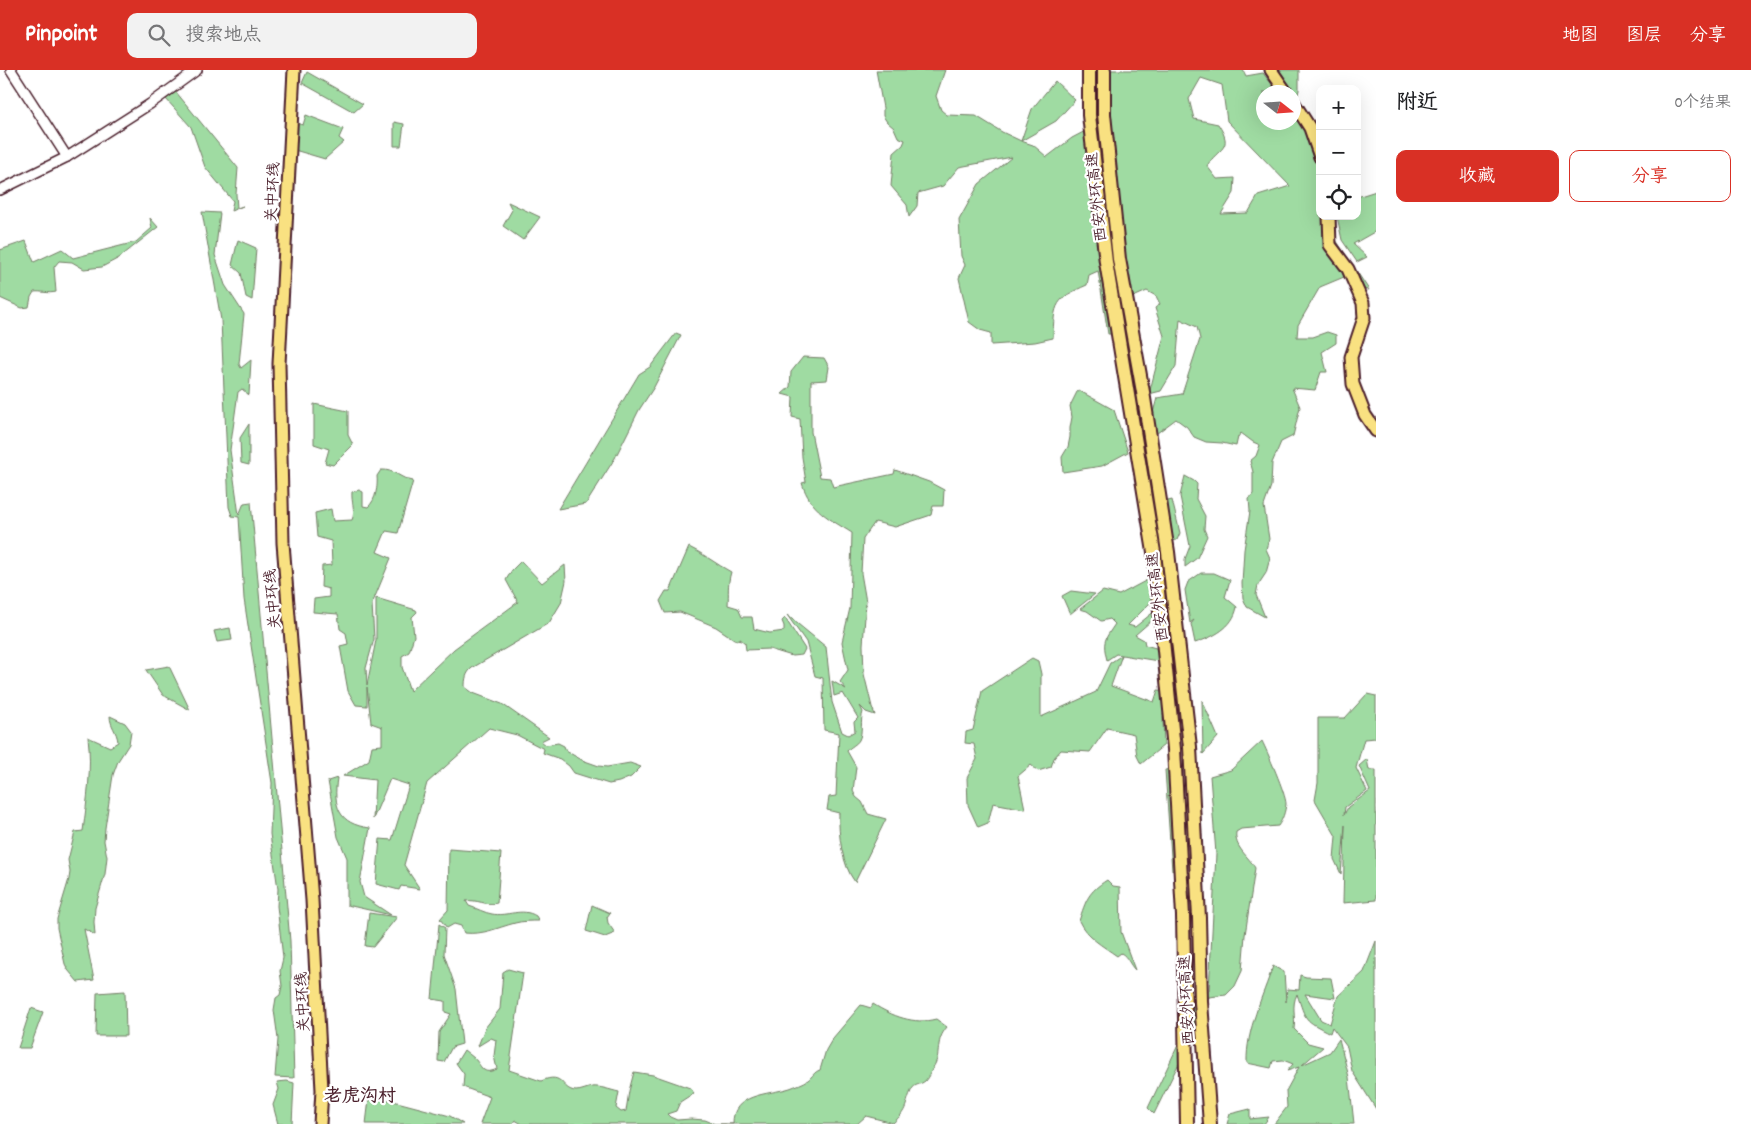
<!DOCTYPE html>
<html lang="zh">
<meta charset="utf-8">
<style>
body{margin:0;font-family:Dekko,"LXGW WenKai TC",sans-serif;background:#f2f2f2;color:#202124}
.controls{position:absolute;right:15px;top:15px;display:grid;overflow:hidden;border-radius:10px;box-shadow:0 5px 20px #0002}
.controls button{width:45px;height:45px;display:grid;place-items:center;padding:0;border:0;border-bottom:1px solid #e0e0e0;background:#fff;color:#202124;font:25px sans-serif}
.compass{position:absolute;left:1256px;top:15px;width:45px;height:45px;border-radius:50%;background:#fff;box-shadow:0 5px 20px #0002;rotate:107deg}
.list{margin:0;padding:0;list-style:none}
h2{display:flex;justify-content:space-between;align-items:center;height:65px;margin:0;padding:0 20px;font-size:21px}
h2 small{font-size:16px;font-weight:400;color:#757577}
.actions{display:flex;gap:10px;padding:15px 20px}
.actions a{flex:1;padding:11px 0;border:1px solid #d93025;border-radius:10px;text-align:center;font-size:18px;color:#d93025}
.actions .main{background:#d93025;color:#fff}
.icon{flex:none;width:28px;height:28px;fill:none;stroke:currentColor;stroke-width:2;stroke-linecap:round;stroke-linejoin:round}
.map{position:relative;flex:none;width:1376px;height:1054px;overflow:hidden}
header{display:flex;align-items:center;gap:30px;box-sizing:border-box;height:70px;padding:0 25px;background:#d93025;color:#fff}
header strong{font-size:24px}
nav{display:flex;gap:28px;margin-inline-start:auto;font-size:18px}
.search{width:350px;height:45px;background:#f2f2f2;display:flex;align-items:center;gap:12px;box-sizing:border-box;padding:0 18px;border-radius:10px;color:#757577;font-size:19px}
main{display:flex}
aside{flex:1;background:#fff}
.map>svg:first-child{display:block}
</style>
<header>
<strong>Pinpoint</strong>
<div class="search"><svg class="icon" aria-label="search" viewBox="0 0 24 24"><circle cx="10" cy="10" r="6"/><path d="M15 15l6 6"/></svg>搜索地点</div>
<nav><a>地图</a><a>图层</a><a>分享</a></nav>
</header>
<main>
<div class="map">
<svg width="1376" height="1054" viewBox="0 0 1376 1054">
<rect width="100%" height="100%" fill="#fff"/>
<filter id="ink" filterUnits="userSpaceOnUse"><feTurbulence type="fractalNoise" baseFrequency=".02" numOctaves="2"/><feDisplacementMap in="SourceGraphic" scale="10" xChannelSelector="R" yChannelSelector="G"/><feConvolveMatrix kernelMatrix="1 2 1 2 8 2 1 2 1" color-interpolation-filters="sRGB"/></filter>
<g filter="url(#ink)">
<g fill="#9fdba2" stroke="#747d66" fill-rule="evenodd">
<path d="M876,0H945L936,26L941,40L947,45L976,46L1002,62L1021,71L1032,39L1055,11L1075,30L1056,51L1021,71L1033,75L1047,87L1072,68L1091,58C1083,37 1082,23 1083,0H1243L1246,6L1263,3L1278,22H1264V52H1294V44L1314,73L1320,97V146H1331L1336,170L1369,220L1351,218L1344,207L1320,217L1298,255L1297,267H1313L1327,262L1336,265V273L1322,282L1327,302H1321L1315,320L1292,318L1300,337L1293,366L1281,372L1272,393L1271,416L1264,436L1269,469L1266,479L1270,488L1266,503L1258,515L1256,525L1265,547L1247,537L1243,528L1242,514L1244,480L1250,441L1249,429L1253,424V402L1250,391L1256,386L1260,375L1253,372L1241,363L1238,367L1236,376L1222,373L1206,372L1194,367L1187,357L1176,349L1145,372L1157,328L1182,324L1200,269L1197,257L1180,249L1176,296L1161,321L1149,324L1164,266L1155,238L1160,234L1156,226L1147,221L1129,229L1133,254L1120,264H1108L1098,201L1089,205L1087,215C1055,229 1054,233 1053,268L1035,272L991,275V263L980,260L969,252L959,208L965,195L961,186L959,150L979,114L1012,87L959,97L943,116L918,123L917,136L909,147L907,135L891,116L894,83L903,75L905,70L898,67L894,58L887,52L883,46V38ZM1201,8L1222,15L1227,51L1290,116L1258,126L1248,143L1221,144L1234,123L1235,108L1217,109L1207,96C1218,77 1235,80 1218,54L1194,49L1189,29Z"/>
<polygon points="1269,0 1299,0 1299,20 1295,36 1294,34 1294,22 1285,22"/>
<polygon points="307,2 363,34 354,42 302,13"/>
<polygon points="176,22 238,98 236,124 237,138 243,136 231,141 233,131 205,97 191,57 166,29"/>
<polygon points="306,45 343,59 339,68 344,72 325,89 291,79 296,53 303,55"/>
<polygon points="394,52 404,54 401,76 394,76"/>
<polygon points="1376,121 1376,161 1353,174 1367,187 1357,192 1342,170 1337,146 1357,146 1357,127"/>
<polygon points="508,132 540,147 523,170 503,156 512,140"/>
<polygon points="202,142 220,143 215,185 225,215 244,244 239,294 241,298 251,290 249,325 242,319 238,322 230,380 239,445 244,433 251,432 290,871 294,1008 275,1007 278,969 274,940 276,928 280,925 282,916 280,901 283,888 277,836 278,819 270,764 272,713 244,529 239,447 232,446 229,437 221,250"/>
<path d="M150,148L158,157L119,188L102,197L84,199L72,192L59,191L54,197L56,222C48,224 42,221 34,222L31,227L29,237L22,238L0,228V180L26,171L34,192L62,179L73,188L136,172L152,158Z"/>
<polygon points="238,170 256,178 252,230 246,227 241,203 232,195"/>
<polygon points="676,263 681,265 654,317 639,340 615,388 586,434 558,439 639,304 650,297"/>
<path d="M803,287L824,288L829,297L827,310L811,311V362L820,407L830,408L833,417L894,404L895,400L929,412L944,420L943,436H933L931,445L895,457L875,452L863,469L861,503L866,532L863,575L864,604L872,637L875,645L866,642L860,636L863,642C860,650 863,663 859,670C857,674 850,677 847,681L856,697L853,721L856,727L862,732L868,744L886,749L855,812C842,795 838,764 839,743L827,740L829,727L836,726L839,663L824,660L823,608L815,606L806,572L787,545L826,577L832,632L842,662L848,665L855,661L854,652L858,648L843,623L834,626L832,611L846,619L840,612L848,600L842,572L850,538L852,463C830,449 810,440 802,413L806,412L802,387L800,349L792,347L793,327L782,324L790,317L791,302Z"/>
<polygon points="1078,320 1114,340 1128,382 1102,396 1063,402 1062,387 1068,377 1070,367 1070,358 1072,347 1070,336"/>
<polygon points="314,334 348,341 348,365 353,375 333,395 325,393 329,379 314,374"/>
<polygon points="249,354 249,395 241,393 240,368"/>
<path d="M381,400C394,399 401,409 413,411L398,463L386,461L377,482L391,488L372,534L374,569L366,598L367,615L376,570V528L416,540L417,542L412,547L414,566L409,582L402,586V597L410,621L454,579L518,532L506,510L512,500L521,491L542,513L565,495L566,511L561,533L549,553L472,598C466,603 465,609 465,617L473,623L502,634L549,667L541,671L546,675L558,673L564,676L566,681L582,690L599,696L607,697L630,693L641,697L631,707L619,712L609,714L574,703L569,696L560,689L543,683L544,679L517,665L489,658L427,713L404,795L420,819L401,816L399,820L376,814L380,769L392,770L409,715L390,709L373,749L375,710L343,706L369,690L372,676L382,675V657L371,653L367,617V636L356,635L348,621L340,576L348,574L346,563L340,559L338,544L313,542L314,529L329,527V519L321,517L322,496L332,495L331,471L317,467L315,443L331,439L333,451L352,450C356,441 351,432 352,422L359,420L363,422V436L368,437C376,430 378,416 377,406Z"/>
<polygon points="1185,406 1194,411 1197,414 1196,429 1205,446 1204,459 1207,466 1197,488 1185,497 1185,489 1190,476 1180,426"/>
<polygon points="1172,430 1180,463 1177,470 1162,473 1163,494 1152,496 1165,458 1160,433"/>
<path d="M689,477C704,484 716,494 731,502C727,516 729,522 728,535L738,538L742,547H752L754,559L770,563L784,561V556L782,551L785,548L805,579L802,585L792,586L769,579L746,580L745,573L739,568L741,571L734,569L716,557L680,542L665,543L660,531L666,521H670Z"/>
<path d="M1201,503H1214L1230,510L1225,527L1237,537C1233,558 1213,567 1195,573L1191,554L1194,550L1190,553L1185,520L1188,512Z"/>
<path d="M1151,508L1158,545L1135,565L1144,570L1145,575L1163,580L1164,592L1122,585L1111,616L1154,632L1158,620L1166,621L1163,650L1164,675L1141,694L1137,686L1134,664L1107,658L1090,682L1061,680L1054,688L1051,697L1038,701L1031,695L1018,706L1025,739L993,733L988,753L978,757L968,735L967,708L977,689L974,674L965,673L966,662L973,660L982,621L1032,588L1038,591L1041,604V647L1096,622L1110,593L1122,585L1116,584L1107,590C1102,571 1105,569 1115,554L1110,549L1101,551L1087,541L1080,539L1103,521L1119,525ZM1150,533L1156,540L1135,557L1128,555Z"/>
<polygon points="1071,521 1095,524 1070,544 1062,526"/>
<polygon points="230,558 232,570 217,572 214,561"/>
<polygon points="169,596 190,640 163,625 146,600"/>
<polygon points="1367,624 1376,626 1376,668 1364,669 1356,698 1367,721 1345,737 1344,745 1348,737 1370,721 1359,696 1367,689 1369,700 1376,700 1376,830 1343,833 1345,755 1341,804 1334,789 1336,766 1315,730 1318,713 1318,648 1345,648"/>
<polygon points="1202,630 1218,667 1203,684"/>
<path d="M110,646L125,653L131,661L129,674L118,691L113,705L105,758L104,771L107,787L105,804L95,838L94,852L95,865L84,859L94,910L78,912L68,900L65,894L57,858V849L69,809L70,802L68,790L75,762L83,761C87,730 92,699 88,667L110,677L118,672C117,661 110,656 110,646Z"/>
<path d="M1262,671C1267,681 1286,724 1286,734C1285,742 1283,749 1278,756L1241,759L1236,762C1234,778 1248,785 1255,798L1245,865L1242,901L1235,916L1226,925L1209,927L1203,944L1154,1044L1148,1038L1190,950L1195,924L1209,921L1216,784L1210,706L1231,700Z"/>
<polygon points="1181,698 1178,796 1172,801 1165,700"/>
<path d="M337,708C333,736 338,754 370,758L360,812L364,827L391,845L347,835V788L338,767L328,711Z"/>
<path d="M449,779L501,783L497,833C486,836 477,829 466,831L469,836C476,838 485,843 492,844C507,847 522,837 536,846L539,851C531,851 522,851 515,853C496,858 484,865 464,863L461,856L454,854L447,858L440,849L448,840Z"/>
<path d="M1107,810L1113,816L1120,817L1121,862L1135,900C1129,894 1128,887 1121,883L1117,886C1103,876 1086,867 1079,851C1086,830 1088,822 1107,810Z"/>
<polygon points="592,835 610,843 607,847 608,853 615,863 605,867 586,861"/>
<polygon points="369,843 397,847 373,877 365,876"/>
<polygon points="439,854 445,858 444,884 456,919 462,974 452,977 444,992 438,991 439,962 451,944 445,942 445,931 432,929"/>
<path d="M1376,871V1039L1352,1001L1347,977L1332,957L1330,963C1304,950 1306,951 1297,924C1291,937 1296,945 1294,959L1308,973L1323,977L1302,995L1330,982L1339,969L1349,1007L1354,1054H1274L1287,1037L1286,1021L1299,997L1287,1001L1293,994L1283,990L1273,991L1271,998L1247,993C1246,960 1263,926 1273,896L1284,902L1286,932L1288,919L1299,920L1300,905L1306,907L1331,908L1335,928L1305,924L1321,950L1330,954L1338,926L1364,902Z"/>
<path d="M508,899L523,903L509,1000L541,1011C565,1001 560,1020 576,1021C581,1021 587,1018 592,1017C600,1016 610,1020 619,1022L616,1038L621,1042L626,1041L629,1021L634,1002L653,1005L690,1018L694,1023L680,1032L676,1041L667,1044L670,1047L677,1050L691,1049L705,1050L715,1054H733C732,1023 768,1025 790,1018C795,1016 804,1013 808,1010C813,1006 814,1002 820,1000L826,980L833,968L861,935L871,938L873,934C892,946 914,955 936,949L947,957C935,971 941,982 935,994C932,999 928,1008 925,1011C920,1015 915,1014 912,1019C904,1035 909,1039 893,1053L866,1046L857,1054H522L515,1050L512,1054H480L490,1027L463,1017L464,1004L456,993L464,980C467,983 471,985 474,988C482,996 482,1006 497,999L494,986L496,970L491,968L478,976L485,958L500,939L503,902Z"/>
<polygon points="125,921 126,966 96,966 97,923"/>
<polygon points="31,938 43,942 30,978 18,978"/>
<polygon points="287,1011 294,1013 292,1054 278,1054 273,1035 279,1019 277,1012"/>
<polygon points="378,1027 450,1046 463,1054 366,1054 369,1029"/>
<polygon points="1250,1039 1250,1049 1269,1047 1264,1054 1227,1054 1230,1044"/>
</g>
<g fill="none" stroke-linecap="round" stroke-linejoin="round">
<g stroke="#4a1f2b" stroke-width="12">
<g id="tertiary">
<polyline points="11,0 67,87"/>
<polyline points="0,120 67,87 150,34 197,0"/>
</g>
</g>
<g stroke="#4a1f2b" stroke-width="15">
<g id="primary">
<polyline points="1271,0 1286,22"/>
<polyline points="1294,33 1310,58 1320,87"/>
<polyline points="1329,146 1330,175 1348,199 1363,233 1364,248 1351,287 1353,314 1365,345 1376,361"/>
</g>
</g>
<g stroke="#4a1f2b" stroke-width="15">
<polyline id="trunk" points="294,0 279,294 283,473 312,830 322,1020 320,1054"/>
</g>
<g stroke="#4a1f2b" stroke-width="16">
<g id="motorway">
<polyline points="1089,0 1089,45 1106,192 1154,482 1174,679 1183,846 1187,1054"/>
<polyline points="1104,0 1104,44 1119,189 1143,322 1168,482 1190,677 1199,848 1201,932 1210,1054"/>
</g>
</g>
<use href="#tertiary" stroke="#fff" stroke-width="9"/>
<use href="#primary" stroke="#f9e181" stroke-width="11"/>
<use href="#trunk" stroke="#f9e181" stroke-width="11"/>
<use href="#motorway" stroke="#f9e181" stroke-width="12"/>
</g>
</g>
<g text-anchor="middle" stroke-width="4.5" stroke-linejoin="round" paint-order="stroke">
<g font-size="15" fill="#4a1f2b" stroke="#fff">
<text transform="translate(272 122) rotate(-87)" y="5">关中环线</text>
<text transform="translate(1096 127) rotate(-96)" y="5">西安外环高速</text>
<text transform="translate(1157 527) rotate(-97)" y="5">西安外环高速</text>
<text transform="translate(272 529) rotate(-95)" y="5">关中环线</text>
<text transform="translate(1186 930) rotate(-93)" y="5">西安外环高速</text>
<text transform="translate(302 932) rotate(-93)" y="5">关中环线</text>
</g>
<g font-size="18" font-weight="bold" fill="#4a1f2b" stroke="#fff">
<text x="360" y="1031">老虎沟村</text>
</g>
</g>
</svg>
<div class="controls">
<button>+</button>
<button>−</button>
<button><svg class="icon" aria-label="locate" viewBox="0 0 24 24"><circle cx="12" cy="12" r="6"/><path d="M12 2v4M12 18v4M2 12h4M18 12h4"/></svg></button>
</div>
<svg class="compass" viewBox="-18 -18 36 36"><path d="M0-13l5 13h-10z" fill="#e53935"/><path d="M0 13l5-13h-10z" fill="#757577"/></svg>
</div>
<aside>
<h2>附近<small>0个结果</small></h2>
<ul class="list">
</ul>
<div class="actions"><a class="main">收藏</a><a>分享</a></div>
</aside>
</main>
